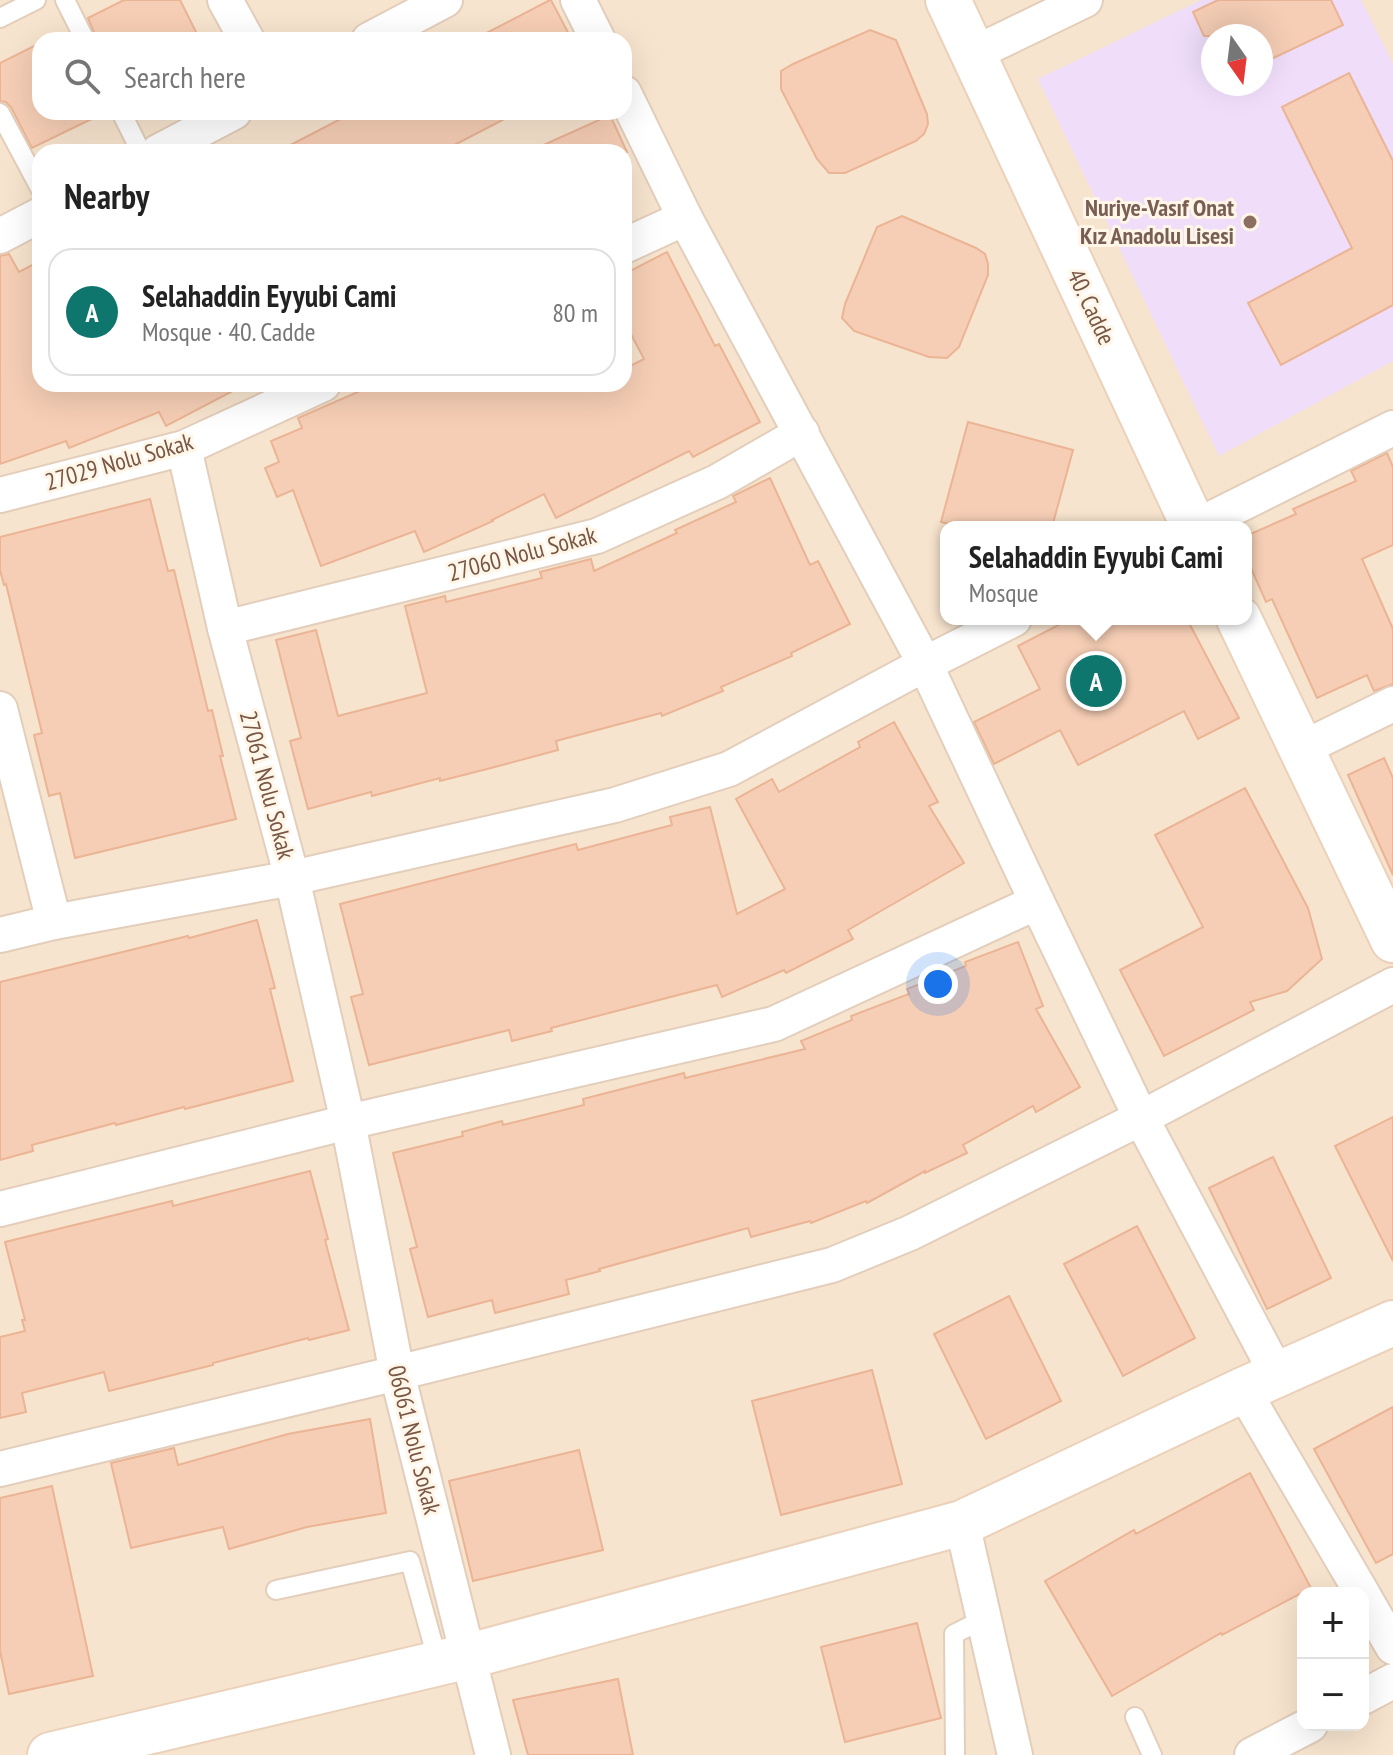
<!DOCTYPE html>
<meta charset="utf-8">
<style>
body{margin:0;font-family:"PT Sans Narrow",sans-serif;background:#f6f6f6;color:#222}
.controls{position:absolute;right:24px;bottom:24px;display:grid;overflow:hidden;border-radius:16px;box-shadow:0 8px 32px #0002}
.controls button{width:72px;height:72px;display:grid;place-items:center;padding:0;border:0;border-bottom:2px solid #e0e0e0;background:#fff;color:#222;font:40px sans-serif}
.compass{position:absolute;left:1201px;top:24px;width:72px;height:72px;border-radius:50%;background:#fff;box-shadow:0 8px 32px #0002;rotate:166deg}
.you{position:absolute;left:938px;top:984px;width:28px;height:28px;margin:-20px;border:6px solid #fff;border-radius:50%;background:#1a73e8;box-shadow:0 0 0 12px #1a73e833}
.badge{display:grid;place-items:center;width:52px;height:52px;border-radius:50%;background:#0f766e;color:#fff;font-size:26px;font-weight:700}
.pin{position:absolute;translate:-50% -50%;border:4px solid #fff;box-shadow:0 2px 8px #0006}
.popup{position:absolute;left:940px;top:521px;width:312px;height:104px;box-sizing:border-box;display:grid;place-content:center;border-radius:16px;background:#fff;filter:drop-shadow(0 2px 6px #0005);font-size:26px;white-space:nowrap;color:#767676}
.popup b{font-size:30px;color:#222}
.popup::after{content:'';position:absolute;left:50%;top:100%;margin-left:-16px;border:16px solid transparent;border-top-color:#fff}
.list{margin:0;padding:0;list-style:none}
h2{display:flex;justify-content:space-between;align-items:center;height:104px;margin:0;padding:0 32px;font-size:34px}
h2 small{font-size:26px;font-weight:400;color:#767676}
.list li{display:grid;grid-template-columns:52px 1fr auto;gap:24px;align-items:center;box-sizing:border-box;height:128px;margin:0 16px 16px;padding:0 16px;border:2px solid #e0e0e0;border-radius:24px}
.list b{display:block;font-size:30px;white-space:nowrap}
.list p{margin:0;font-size:26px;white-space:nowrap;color:#767676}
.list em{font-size:26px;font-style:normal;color:#767676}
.icon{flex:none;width:44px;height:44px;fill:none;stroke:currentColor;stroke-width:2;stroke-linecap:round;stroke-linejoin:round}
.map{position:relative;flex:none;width:1393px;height:1755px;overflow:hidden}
.search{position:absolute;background:#fff;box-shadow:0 8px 32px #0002;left:32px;top:32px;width:600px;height:88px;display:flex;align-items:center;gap:20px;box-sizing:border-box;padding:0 28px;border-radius:24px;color:#767676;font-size:30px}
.panel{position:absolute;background:#fff;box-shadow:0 8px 32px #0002;left:32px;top:144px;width:600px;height:248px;border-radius:24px}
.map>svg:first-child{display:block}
</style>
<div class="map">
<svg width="1393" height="1755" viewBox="0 0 1393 1755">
<rect width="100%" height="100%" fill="#fef2e0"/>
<path fill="#f7e4ce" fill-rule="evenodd" d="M0,0H1393V1755H0ZM1213,36H1261V84H1213ZM40,40H624V112H40ZM40,152H624V384H40ZM946,527H1246V619H946ZM1303,1593H1363V1725H1303Z"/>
<path fill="#efddfa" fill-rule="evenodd" d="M1201,0H1361L1393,64V361L1219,456L1038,79ZM1213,36H1261V84H1213Z"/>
<g fill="#f6ceb5" stroke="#ebb494" stroke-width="2">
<polygon points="124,0 180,0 200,40 97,40 88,18"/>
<polygon points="551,0 572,40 473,40 550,0"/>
<polygon points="1218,0 1331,0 1343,25 1261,64 1261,36 1204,36 1193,12"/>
<polygon points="870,30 896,40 927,114 928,124 924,134 916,141 845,173 829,173 817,159 781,89 781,71 793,64"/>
<polygon points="40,43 40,112 106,112 32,148 11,107 6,102 0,101 0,63"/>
<polygon points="1349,73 1393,161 1393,305 1281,365 1248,303 1352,248 1282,107"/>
<polygon points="354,112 518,112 441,152 277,152"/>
<polygon points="610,115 627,152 528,152"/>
<polygon points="902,216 976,248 985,254 988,264 988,275 959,347 947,358 929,357 854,331 842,318 845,304 877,227"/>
<polygon points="667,252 715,346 719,344 760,422 693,457 689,451 556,518 544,494 492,520 493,521 424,552 415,531 321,566 293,490 277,497 265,468 279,462 271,441 302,428 298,418 376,384 624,384 624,369 644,359 624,321 624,274"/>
<polygon points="9,254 19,272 40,261 40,384 246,384 166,426 159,412 69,448 66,441 0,464 0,256"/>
<polygon points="968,422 1073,450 1052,527 961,527 941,522"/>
<polygon points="1387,453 1393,467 1393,545 1362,559 1393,629 1393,684 1374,691 1367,675 1317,698 1272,599 1266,602 1246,557 1246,536 1296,514 1293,509 1356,481 1351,471"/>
<polygon points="770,478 810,565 818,561 850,624 791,653 792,656 721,687 723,691 662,716 661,713 556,741 558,750 491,768 440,781 440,778 372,796 371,792 308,809 290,741 301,738 276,640 316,630 338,716 427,693 405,606 445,596 446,602 542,578 540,572 591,559 594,571 677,533 675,530 736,502 733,496"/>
<polygon points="150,499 168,571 174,570 208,711 212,710 223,756 220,756 236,819 75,858 60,793 49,796 34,735 42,733 6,584 4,585 0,570 0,537"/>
<polygon points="1070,619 1187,619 1239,718 1198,739 1184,711 1078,765 1060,730 994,764 974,722 1040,689 1018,646"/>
<polygon points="894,722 938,802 929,806 964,863 848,930 853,939 786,973 784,970 722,997 717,985 551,1028 552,1031 512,1041 509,1030 369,1065 351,997 363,994 340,904 576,844 578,850 672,825 670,817 710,807 737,914 785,889 736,799 772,779 779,792 860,747 858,742"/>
<polygon points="1384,758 1393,778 1393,875 1348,775"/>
<polygon points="1245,788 1308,908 1322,959 1287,991 1250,1002 1254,1010 1164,1056 1120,970 1203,927 1155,835"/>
<polygon points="257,920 275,988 270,989 293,1081 185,1109 184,1107 116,1125 115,1123 32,1145 33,1151 0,1160 0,982 188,936 189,938"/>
<polygon points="1018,942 1043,1006 1036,1009 1080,1087 1036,1112 1033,1106 963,1145 967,1153 925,1173 925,1171 867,1203 866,1201 811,1223 810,1221 751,1237 748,1228 599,1269 600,1271 566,1280 569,1294 495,1313 492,1300 428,1317 410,1249 417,1247 393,1153 463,1136 462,1132 502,1121 503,1125 584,1105 583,1099 684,1073 685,1078 805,1049 801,1041 852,1020 851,1016 909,994 907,989 966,966 965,962"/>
<polygon points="1393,1117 1393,1261 1335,1146"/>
<polygon points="1273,1157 1331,1278 1267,1309 1209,1188"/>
<polygon points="310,1171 328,1239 325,1240 349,1330 309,1340 308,1338 213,1363 213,1365 109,1391 104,1372 22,1393 26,1412 0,1418 0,1337 25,1331 22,1320 25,1320 5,1242 172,1201 173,1206"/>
<polygon points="1137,1226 1195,1338 1123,1376 1064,1264"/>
<polygon points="1009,1296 1061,1401 986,1439 934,1334"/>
<polygon points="872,1370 902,1484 781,1515 752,1401"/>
<polygon points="1393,1407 1393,1554 1376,1563 1314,1449"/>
<polygon points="370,1419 386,1513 307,1527 229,1549 223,1527 131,1548 111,1463 174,1448 178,1465 288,1434"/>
<polygon points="579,1450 603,1550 473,1581 449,1481"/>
<polygon points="1250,1473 1311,1588 1222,1635 1221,1633 1112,1696 1045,1581 1134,1530 1136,1534"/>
<polygon points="52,1486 93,1676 9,1694 0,1651 0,1498"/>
<polygon points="917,1623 941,1718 845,1742 821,1647"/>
<polygon points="618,1679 633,1755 528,1755 513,1700"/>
</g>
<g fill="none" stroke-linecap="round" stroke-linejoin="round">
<g stroke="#e3cebb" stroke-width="22">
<g id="lane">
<polyline points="65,0 85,40"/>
<polyline points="0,18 36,0"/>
<polyline points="121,112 141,152"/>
<polyline points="0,113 40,188"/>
<polyline points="276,1590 410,1561 438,1662"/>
<polyline points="1135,1717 1152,1755"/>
<polyline points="955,1755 954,1634 984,1619"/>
</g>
</g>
<g stroke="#e3cebb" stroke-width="38">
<g id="street">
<polyline points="225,0 247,40"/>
<polyline points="578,0 598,40"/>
<polyline points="369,40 445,0"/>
<polyline points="973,54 1085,0"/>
<polyline points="624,93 685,218 925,664 1037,902 1141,1118 1277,1374"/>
<polyline points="158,152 234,112"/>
<polyline points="0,236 40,215"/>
<polyline points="624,246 685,218"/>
<polyline points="184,448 225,628 292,878 348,1122 397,1373 493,1755"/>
<polyline points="0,495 184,448 323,384"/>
<polyline points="1195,527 1393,428"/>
<polyline points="225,628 597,536 717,482 802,433"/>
<polyline points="0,709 54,922"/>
<polyline points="1301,749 1393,704"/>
<polyline points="0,935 54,922 292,878 615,805 729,769 925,664 1014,619"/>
<polyline points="0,1209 348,1122 774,1024 1037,902"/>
<polyline points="1243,1390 1362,1593"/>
<polyline points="0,1469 397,1373 832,1265 910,1233 1141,1118 1393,985"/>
<polyline points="962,1523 1015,1755"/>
<polyline points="1363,1595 1393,1647"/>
<polyline points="1363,1697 1393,1681"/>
<polyline points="1252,1755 1310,1725"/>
</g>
</g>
<g stroke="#ebd1ba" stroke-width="48">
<g id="secondary">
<polyline points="948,0 1194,527"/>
<polyline points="1239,619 1393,940"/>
<polyline points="50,1755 469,1656 962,1523 1243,1390 1393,1323"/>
</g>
</g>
<use href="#lane" stroke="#fff" stroke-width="18"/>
<use href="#street" stroke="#fff" stroke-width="34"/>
<use href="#secondary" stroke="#fff" stroke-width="44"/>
</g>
<circle fill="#8d6e63" stroke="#fff6e8" stroke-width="3" cx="1250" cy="222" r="8"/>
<g text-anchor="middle" stroke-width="6" stroke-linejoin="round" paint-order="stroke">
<g font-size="24" font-weight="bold" fill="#785e54" stroke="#fff6e8" text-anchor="end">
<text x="1234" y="216">Nuriye-Vasıf Onat<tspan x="1234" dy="28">Kız Anadolu Lisesi</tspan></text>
</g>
<g font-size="24" fill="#785645" stroke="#fff6e8">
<text transform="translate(1091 307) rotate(65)" y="8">40. Cadde</text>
<text transform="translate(119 462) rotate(-16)" y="8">27029 Nolu Sokak</text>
<text transform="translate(522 554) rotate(-15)" y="8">27060 Nolu Sokak</text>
<text transform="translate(267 785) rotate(75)" y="8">27061 Nolu Sokak</text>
<text transform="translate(414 1440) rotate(76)" y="8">06061 Nolu Sokak</text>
</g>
</g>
</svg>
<div class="controls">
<button>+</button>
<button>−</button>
</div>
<svg class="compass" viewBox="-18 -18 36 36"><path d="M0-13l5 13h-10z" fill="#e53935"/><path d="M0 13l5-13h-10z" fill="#767676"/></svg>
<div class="you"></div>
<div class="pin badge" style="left:1096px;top:681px">A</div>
<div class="popup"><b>Selahaddin Eyyubi Cami</b>Mosque</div>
<div class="search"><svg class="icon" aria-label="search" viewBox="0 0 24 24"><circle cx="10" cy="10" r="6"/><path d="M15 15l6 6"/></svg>Search here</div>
<section class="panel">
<h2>Nearby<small></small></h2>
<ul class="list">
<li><span class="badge">A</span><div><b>Selahaddin Eyyubi Cami</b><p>Mosque · 40. Cadde</p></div><em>80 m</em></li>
</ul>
</section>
</div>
